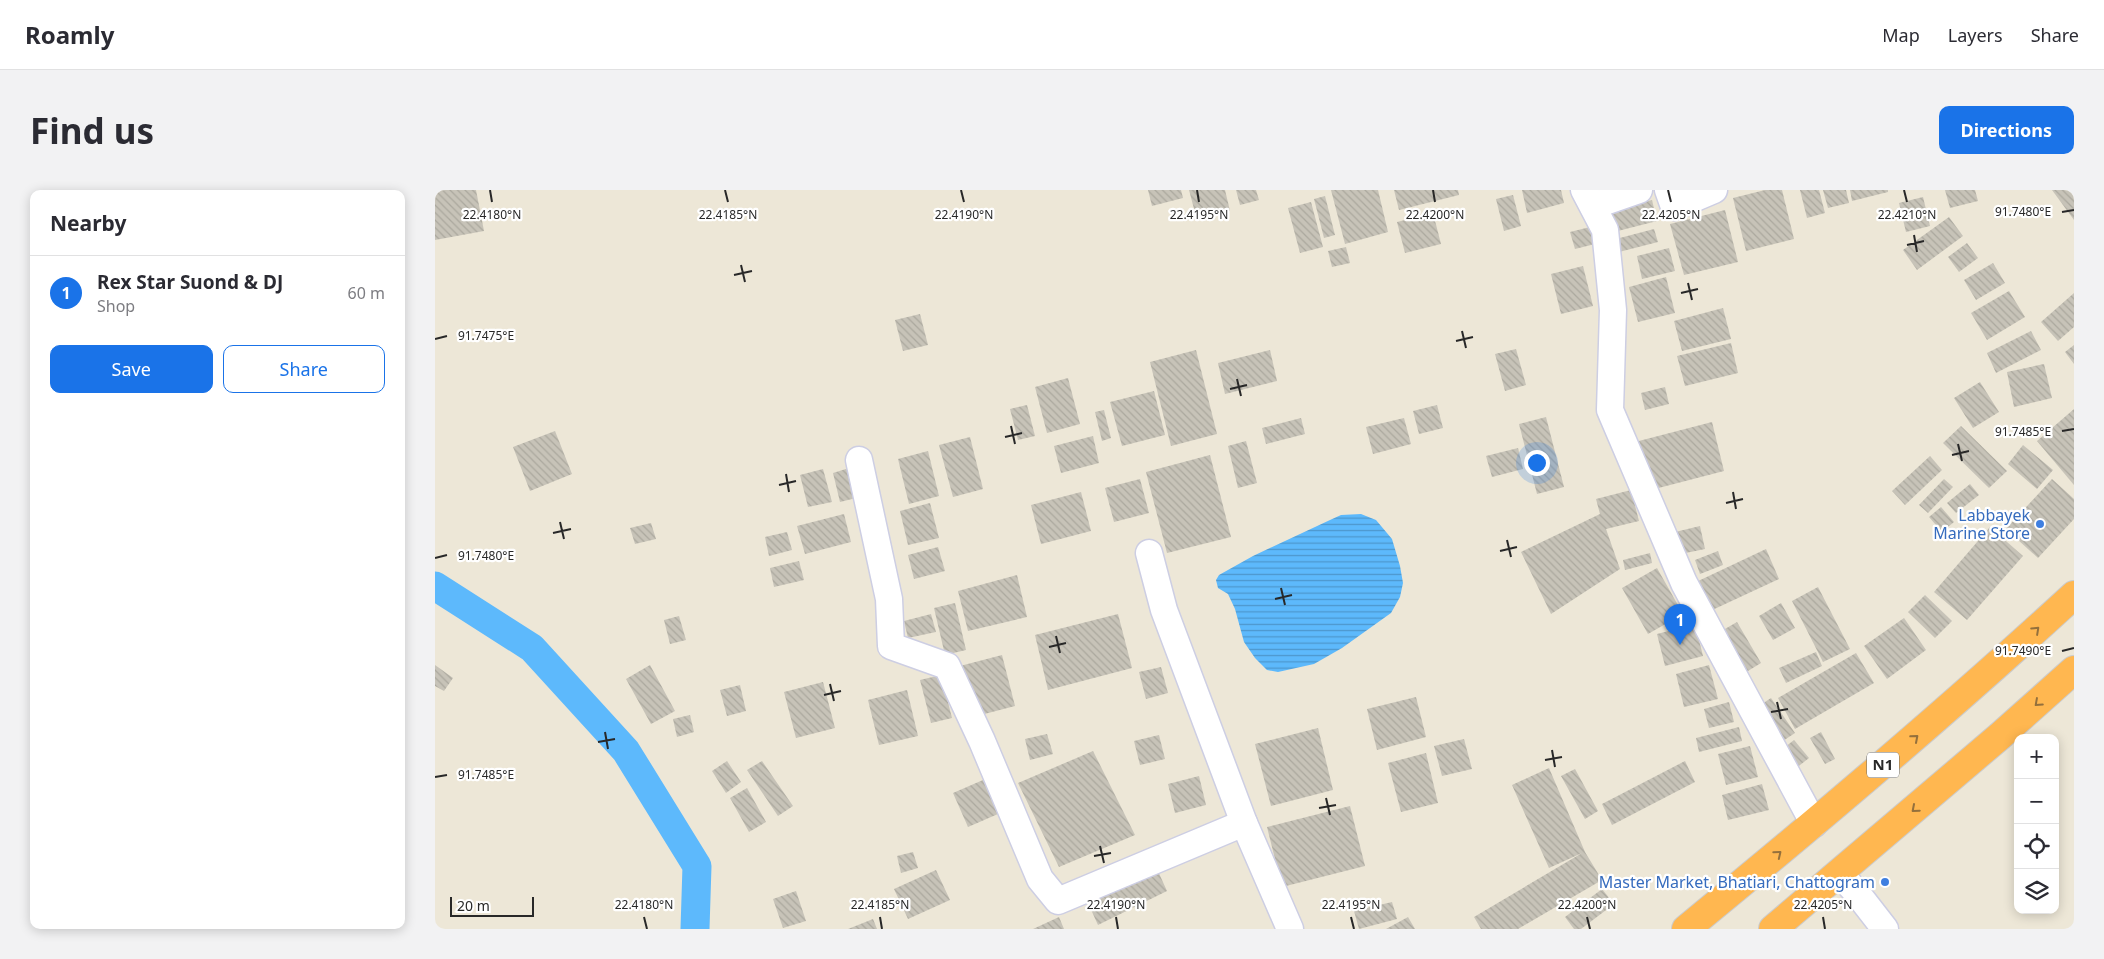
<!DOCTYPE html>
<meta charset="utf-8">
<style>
body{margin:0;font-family:"Noto Sans",sans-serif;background:#f2f2f3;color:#2b2b33}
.controls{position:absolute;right:15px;bottom:15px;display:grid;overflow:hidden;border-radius:10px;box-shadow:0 2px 12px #0003}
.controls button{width:45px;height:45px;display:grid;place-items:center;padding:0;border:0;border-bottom:1px solid #e1e1e2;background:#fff;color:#2b2b33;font:25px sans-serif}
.scale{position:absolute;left:15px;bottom:12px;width:84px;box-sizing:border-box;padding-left:5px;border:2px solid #282828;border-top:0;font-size:14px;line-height:18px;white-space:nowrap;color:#282828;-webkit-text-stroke:4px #fff;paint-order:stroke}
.you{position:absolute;left:1101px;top:272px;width:18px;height:18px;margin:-12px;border:4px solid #fff;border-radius:50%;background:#1a73e8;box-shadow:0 0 0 8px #1a73e833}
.badge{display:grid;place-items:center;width:32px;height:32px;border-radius:50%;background:#1a73e8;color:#fff;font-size:16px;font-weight:700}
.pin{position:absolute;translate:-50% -41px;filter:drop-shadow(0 1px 2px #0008)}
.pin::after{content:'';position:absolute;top:26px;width:18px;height:15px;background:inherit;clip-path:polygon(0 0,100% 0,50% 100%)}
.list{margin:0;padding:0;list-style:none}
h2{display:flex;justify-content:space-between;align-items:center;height:65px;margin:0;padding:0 20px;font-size:21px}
h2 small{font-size:16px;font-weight:400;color:#7c7c81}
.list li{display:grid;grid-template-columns:32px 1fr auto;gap:15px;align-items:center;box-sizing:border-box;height:75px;padding:0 20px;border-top:1px solid #e1e1e2}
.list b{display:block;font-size:19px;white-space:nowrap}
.list p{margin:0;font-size:16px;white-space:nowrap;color:#7c7c81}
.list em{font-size:16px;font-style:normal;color:#7c7c81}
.actions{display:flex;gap:10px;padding:15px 20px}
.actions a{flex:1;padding:11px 0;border:1px solid #1a73e8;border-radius:10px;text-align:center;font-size:18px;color:#1a73e8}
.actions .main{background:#1a73e8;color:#fff}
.icon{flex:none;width:28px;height:28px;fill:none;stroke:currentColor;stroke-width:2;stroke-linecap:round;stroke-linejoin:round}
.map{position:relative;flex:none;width:1639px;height:739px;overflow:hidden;border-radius:10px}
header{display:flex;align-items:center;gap:30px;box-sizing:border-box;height:70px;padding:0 25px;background:#fff;border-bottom:1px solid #e1e1e2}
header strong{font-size:24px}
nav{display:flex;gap:28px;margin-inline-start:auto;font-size:18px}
.intro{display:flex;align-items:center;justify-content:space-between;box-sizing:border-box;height:120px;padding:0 30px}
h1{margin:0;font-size:35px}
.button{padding:12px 22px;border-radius:10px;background:#1a73e8;color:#fff;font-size:18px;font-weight:700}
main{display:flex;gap:30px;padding:0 30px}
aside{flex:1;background:#fff;border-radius:10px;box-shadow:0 2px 12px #0003}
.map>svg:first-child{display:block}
</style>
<header>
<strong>Roamly</strong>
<nav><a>Map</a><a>Layers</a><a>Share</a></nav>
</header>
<div class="intro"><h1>Find us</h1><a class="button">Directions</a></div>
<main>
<aside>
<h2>Nearby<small></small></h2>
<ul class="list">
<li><span class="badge">1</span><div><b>Rex Star Suond &amp; DJ</b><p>Shop</p></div><em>60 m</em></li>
</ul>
<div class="actions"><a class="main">Save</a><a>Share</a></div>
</aside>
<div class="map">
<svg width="1639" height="739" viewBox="0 0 1639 739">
<defs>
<pattern id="water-rules" width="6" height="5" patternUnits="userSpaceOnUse" patternTransform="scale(1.25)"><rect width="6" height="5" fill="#5db9fc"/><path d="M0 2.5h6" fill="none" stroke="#4d96cc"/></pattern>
<pattern id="building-back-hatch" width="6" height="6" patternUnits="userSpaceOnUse" patternTransform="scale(1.25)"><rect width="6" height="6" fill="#c7c3b8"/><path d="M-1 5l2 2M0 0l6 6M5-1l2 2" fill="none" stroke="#aba89e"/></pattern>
</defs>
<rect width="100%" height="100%" fill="#ede7d7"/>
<polygon fill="url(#water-rules)" points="926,324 941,330 957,349 965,376 968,393 965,407 956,423 907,458 879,474 843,482 832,480 820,468 809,452 800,419 793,404 783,398 781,390 784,385 818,366 895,330 906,325"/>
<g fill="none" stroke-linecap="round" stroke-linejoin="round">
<polyline stroke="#5db9fc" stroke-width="29" points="0,396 97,458 191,561 262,676 260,739"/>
</g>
<g fill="url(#building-back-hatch)">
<polygon points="0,0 41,0 49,41 0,50"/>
<polygon points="713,0 746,0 748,8 717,16"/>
<polygon points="754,0 790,0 795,21 762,30"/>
<polygon points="801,0 821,0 824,10 805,15"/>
<polygon points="896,0 943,0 953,42 910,54"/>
<polygon points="959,0 1023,0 1024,5 964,20"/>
<polygon points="1087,0 1126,0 1129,13 1092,23"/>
<polygon points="1330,0 1347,0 1359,49 1311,61 1298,8"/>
<polygon points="1365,0 1384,0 1390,23 1372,28"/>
<polygon points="1388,0 1411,0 1414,13 1393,18"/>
<polygon points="1415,0 1453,0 1453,2 1417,11"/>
<polygon points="1510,0 1540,0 1543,11 1515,18"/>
<polygon points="1617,0 1639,0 1639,30"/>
<polygon points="1078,5 1086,36 1069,41 1061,9"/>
<polygon points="890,6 900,45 889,48 879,9"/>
<polygon points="1488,7 1495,36 1471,42 1464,13"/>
<polygon points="1217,10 1222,31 1179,42 1173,21"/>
<polygon points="876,12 888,57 865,63 853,18"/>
<polygon points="1290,20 1303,72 1249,85 1235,34"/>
<polygon points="998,23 1006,54 970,63 962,32"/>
<polygon points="1514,27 1528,46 1482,80 1468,60"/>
<polygon points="1155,37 1160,54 1140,59 1135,42"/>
<polygon points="1219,39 1223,52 1184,62 1181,49"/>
<polygon points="1532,53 1543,68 1524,82 1513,67"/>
<polygon points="911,57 915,73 897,77 893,61"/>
<polygon points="1234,58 1240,81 1207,89 1202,66"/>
<polygon points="1558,73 1570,93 1541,110 1529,90"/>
<polygon points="1148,76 1158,116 1126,124 1116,84"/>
<polygon points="1231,87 1240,123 1203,132 1194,97"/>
<polygon points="1574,101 1590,127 1552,150 1536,123"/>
<polygon points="1639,103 1639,137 1623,151 1606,132"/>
<polygon points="1288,118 1296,149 1247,161 1239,131"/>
<polygon points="485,124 493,155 468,161 460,130"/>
<polygon points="1596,141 1606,160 1561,183 1552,163"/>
<polygon points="1296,153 1303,183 1250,196 1242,166"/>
<polygon points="1639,155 1639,174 1630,162"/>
<polygon points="1081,159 1091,195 1070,201 1060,164"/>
<polygon points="761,160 782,244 736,256 715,172"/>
<polygon points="835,160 842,191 790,204 783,173"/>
<polygon points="1609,174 1617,208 1579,217 1572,182"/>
<polygon points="633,188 645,234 612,243 600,197"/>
<polygon points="1545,192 1564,222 1538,238 1519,208"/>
<polygon points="1230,197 1234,214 1210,220 1206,203"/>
<polygon points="719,201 730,245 687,256 675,212"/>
<polygon points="592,215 600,246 583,250 575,219"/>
<polygon points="1002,215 1008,238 984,244 978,221"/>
<polygon points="1639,219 1639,295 1602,251"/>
<polygon points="669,220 676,248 667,251 660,222"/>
<polygon points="1111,227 1129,297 1102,304 1084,234"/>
<polygon points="866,228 870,244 831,254 827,238"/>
<polygon points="969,228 976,254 938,264 931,237"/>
<polygon points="1277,232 1289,281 1212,301 1200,252"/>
<polygon points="1526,236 1572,281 1554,298 1508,253"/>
<polygon points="120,241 137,284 95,301 78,257"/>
<polygon points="658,246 664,273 626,283 619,256"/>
<polygon points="535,247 548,299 518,307 504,255"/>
<polygon points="811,251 822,293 803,298 793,256"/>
<polygon points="1588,255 1618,280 1602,299 1573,274"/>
<polygon points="1083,258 1088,279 1057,287 1051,266"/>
<polygon points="493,261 504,306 474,314 463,269"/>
<polygon points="775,265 796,347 732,363 711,282"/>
<polygon points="1495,266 1507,280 1470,315 1457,301"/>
<polygon points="414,278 421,308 405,312 398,283"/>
<polygon points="388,279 397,312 373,317 365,285"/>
<polygon points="705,289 714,323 679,332 670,298"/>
<polygon points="1509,289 1518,297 1493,323 1484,315"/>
<polygon points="1617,289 1639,309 1639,329 1603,368 1571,339"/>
<polygon points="1535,294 1544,305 1521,323 1512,313"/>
<polygon points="1196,300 1204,331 1171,339 1185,379 1116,424 1086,362 1165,324 1161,309"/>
<polygon points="646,302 656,341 606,354 596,315"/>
<polygon points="495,313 504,348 473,355 465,321"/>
<polygon points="1506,317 1519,332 1507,342 1494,327"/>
<polygon points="409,324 416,352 370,364 362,336"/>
<polygon points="216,333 221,349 200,354 195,338"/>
<polygon points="1265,336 1270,359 1241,365 1236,343"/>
<polygon points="1555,337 1588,366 1532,430 1499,402"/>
<polygon points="352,342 357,360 334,366 330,347"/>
<polygon points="503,357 510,381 479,389 473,365"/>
<polygon points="1331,359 1344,389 1273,422 1259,393"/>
<polygon points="1283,361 1288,375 1265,384 1260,370"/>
<polygon points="1215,363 1217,373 1190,380 1188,370"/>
<polygon points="364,371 369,390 339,397 335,378"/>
<polygon points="1222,378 1248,424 1213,444 1187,398"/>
<polygon points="582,385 592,427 533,441 523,401"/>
<polygon points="1383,397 1415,459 1388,472 1357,411"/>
<polygon points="1490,405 1517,431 1500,448 1473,422"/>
<polygon points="520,413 531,460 510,465 499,418"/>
<polygon points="1346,413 1360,438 1338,450 1324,426"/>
<polygon points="496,424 501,442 473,448 469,431"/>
<polygon points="683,424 697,478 613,500 600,445"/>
<polygon points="244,426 251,450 235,454 229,430"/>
<polygon points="1469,428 1491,460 1452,489 1429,456"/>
<polygon points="1302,432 1326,473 1308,484 1283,443"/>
<polygon points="1260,434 1268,466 1230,476 1222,444"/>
<polygon points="1381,462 1387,476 1351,493 1344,478"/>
<polygon points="1421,463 1439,493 1360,539 1343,508"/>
<polygon points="567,465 580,516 538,527 525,476"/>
<polygon points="0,475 18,488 9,501 0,496"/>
<polygon points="215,475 240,521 216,534 191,489"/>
<polygon points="1274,475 1283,509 1249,517 1241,484"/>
<polygon points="726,477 733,503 711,509 704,482"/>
<polygon points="506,485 517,528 496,533 485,490"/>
<polygon points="388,492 400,538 361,548 349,502"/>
<polygon points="305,495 311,521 292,526 285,500"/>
<polygon points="472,500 483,546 444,555 433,510"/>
<polygon points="981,507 991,547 942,560 932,519"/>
<polygon points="1336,508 1360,543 1342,555 1318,520"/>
<polygon points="1294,512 1299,532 1274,538 1269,519"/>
<polygon points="255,525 259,542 242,547 238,529"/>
<polygon points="1304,537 1307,551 1264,562 1261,548"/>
<polygon points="883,538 898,600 836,616 820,554"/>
<polygon points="1386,542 1400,569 1390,574 1375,548"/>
<polygon points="612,544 618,564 595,570 590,549"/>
<polygon points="724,545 730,569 705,575 699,551"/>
<polygon points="1029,549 1037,579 1007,586 999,556"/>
<polygon points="1359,550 1374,568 1360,579 1345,561"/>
<polygon points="1315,556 1323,587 1291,595 1283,564"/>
<polygon points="658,561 700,645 624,677 583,593"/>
<polygon points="991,563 1003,613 966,622 953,573"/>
<polygon points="292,571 306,592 291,603 277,581"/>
<polygon points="327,571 358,616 343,626 312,580"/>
<polygon points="1250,571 1260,592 1177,635 1167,614"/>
<polygon points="1114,578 1150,662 1167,690 1083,739 1046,739 1039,727 1147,663 1114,678 1077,595"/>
<polygon points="1140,579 1163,621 1150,629 1126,586"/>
<polygon points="764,586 771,615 740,623 733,594"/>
<polygon points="548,590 563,624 533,637 518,603"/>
<polygon points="1327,594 1334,620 1293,630 1287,605"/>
<polygon points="312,598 331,632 314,642 295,608"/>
<polygon points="915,616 930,676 847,697 832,637"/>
<polygon points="478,662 483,678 466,683 462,666"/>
<polygon points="722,679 732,701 663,735 653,713"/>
<polygon points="501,680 515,710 473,729 459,699"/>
<polygon points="1167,699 1179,714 1146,739 1139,739 1130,727"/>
<polygon points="361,701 371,731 348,738 338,709"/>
<polygon points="957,712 962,729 924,739 919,721"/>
<polygon points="624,727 629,739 598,739"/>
<polygon points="973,727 980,739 951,739"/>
<polygon points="438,729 442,739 413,739"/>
</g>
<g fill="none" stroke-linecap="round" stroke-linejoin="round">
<g stroke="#cdcee3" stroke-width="29">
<g id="street">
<polyline points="1149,0 1170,40 1178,120 1175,220 1249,393 1379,634"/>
<polyline points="1233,0 1239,17 1279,0"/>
<polyline points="1158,16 1204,0"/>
<polyline points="424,270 454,409 456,456 512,476 547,551 605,689 623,711 809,633"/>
<polyline points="714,363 729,420 809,633 855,739"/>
<polyline points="1405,684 1422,703 1450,739"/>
</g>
</g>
<g stroke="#cbcbcb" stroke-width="30">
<g id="highway">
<path d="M1251,739C1383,631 1513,521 1639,405"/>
<polyline points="1338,739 1565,546 1639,480"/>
</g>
</g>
<use href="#street" stroke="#fff" stroke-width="26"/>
<use href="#highway" stroke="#ffb750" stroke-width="28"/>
</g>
<defs><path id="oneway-chevron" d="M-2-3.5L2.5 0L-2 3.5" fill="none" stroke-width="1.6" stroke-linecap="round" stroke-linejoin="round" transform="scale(1.25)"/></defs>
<g stroke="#94703c">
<use href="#oneway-chevron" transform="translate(1601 440) rotate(-43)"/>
<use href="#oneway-chevron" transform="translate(1603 513) rotate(138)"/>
<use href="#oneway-chevron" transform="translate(1480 548) rotate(-41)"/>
<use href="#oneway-chevron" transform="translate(1480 619) rotate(139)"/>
<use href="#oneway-chevron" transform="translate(1343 664) rotate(-39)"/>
</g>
<path fill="none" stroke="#282828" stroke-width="2" d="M55,0L57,12M290,0L293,12M526,0L529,12M762,0L764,12M998,0L1000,12M1233,0L1236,12M1469,0L1472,12M1627,22L1639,20M1479,45L1482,62M1472,55L1489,51M306,75L310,92M299,85L317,81M1253,93L1257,110M1246,103L1263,99M1027,141L1031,158M0,149L12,146M1021,151L1038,147M802,189L806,206M795,199L812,195M576,236L580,254M1627,241L1639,239M570,247L587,243M1523,254L1527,271M1517,265L1534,261M351,284L354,302M344,295L361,291M1298,302L1301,319M1291,313L1308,309M125,332L129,349M118,343L136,339M1072,350L1076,367M1065,361L1082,357M0,368L12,365M846,398L850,415M840,409L857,405M621,446L625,463M614,457L631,453M1627,461L1639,458M395,494L399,511M389,505L406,501M1342,512L1346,529M1336,522L1353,519M170,542L173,559M163,552L180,549M1117,560L1120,577M1110,570L1127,567M0,587L12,585M891,608L895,625M884,618L901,615M665,656L669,673M659,666L676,663M209,727L212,739M445,727L447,739M681,727L683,739M916,727L919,739M1152,727L1155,739M1388,727L1390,739"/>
<g fill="#3f7fe0" stroke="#fff" stroke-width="2">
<circle cx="1605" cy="334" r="5"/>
<circle cx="1450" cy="692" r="5"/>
</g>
<g text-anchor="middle" stroke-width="4.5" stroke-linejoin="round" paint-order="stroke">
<rect fill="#fff" stroke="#686868" stroke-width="1" x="1432" y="562.5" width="32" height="25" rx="4"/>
<g font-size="15" font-weight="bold" fill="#282828">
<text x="1448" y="580">N1</text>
</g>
<g font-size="16" fill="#366cbe" stroke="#fff" text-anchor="end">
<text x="1595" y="331">Labbayek<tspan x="1595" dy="18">Marine Store</tspan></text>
<text x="1440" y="698">Master Market, Bhatiari, Chattogram</text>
</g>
</g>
<g font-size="12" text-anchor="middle" fill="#282828" stroke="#fff" stroke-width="4.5" stroke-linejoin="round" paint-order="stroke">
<text x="1588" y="26">91.7480°E</text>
<text x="57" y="29">22.4180°N</text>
<text x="293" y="29">22.4185°N</text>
<text x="529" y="29">22.4190°N</text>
<text x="764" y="29">22.4195°N</text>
<text x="1000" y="29">22.4200°N</text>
<text x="1236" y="29">22.4205°N</text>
<text x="1472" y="29">22.4210°N</text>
<text x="51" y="150">91.7475°E</text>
<text x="1588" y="246">91.7485°E</text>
<text x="51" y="370">91.7480°E</text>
<text x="1588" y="465">91.7490°E</text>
<text x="51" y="589">91.7485°E</text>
<text x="209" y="719">22.4180°N</text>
<text x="445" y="719">22.4185°N</text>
<text x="681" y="719">22.4190°N</text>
<text x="916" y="719">22.4195°N</text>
<text x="1152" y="719">22.4200°N</text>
<text x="1388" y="719">22.4205°N</text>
</g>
</svg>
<div class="controls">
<button>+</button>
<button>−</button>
<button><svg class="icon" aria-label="locate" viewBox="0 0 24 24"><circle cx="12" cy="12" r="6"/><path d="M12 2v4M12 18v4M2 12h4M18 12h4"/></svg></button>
<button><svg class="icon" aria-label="layers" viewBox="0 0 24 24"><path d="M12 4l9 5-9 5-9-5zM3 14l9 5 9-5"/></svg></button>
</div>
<div class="scale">20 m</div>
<div class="you"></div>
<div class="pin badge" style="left:1245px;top:455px">1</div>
</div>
</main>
